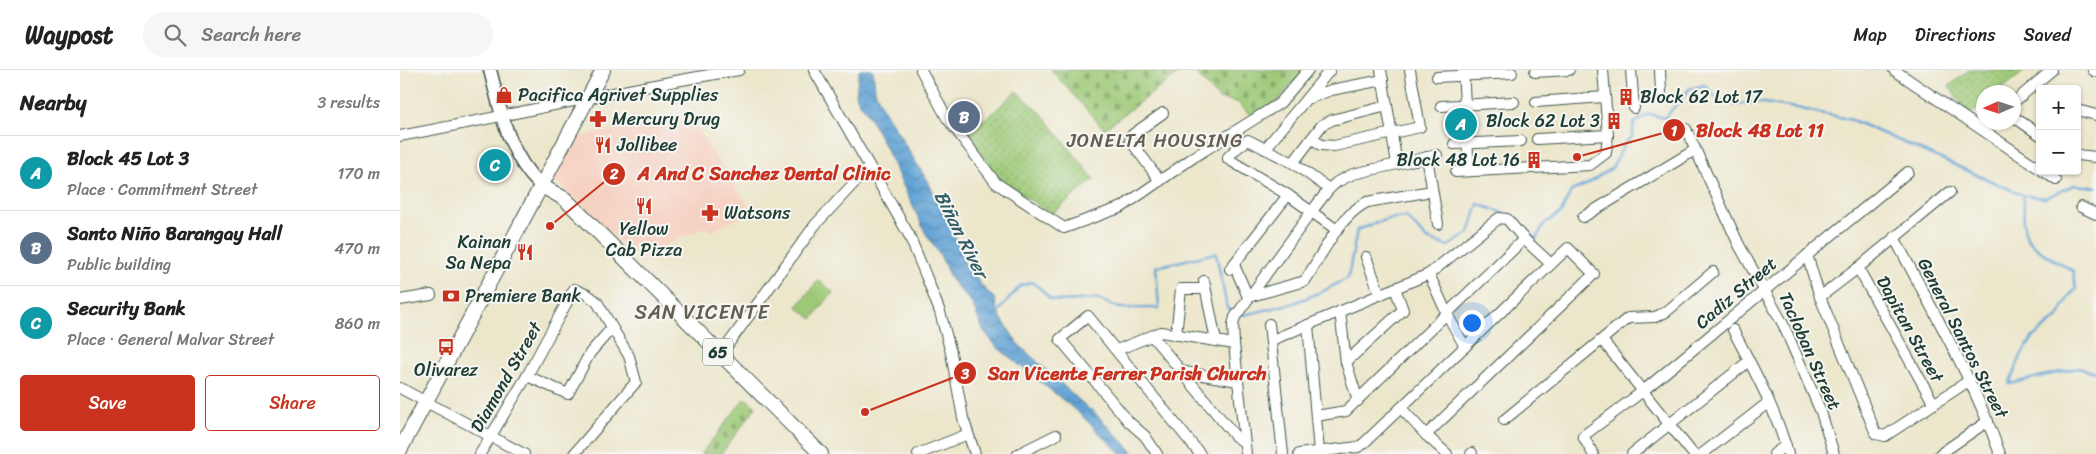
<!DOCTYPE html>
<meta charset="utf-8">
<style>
body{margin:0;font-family:Sriracha,sans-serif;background:#f6f6f6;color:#222}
.controls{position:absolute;right:15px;top:15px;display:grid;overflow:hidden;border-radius:5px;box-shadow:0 1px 4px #0004}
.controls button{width:45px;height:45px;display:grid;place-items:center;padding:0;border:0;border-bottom:1px solid #e0e0e0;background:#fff;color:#222;font:25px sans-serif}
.compass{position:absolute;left:1576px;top:15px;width:45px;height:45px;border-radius:50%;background:#fff;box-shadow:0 1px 4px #0004;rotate:267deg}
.you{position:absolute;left:1071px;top:252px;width:18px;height:18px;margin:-12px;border:4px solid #fff;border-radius:50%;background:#1a73e8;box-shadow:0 0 0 8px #1a73e833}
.badge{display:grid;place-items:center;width:32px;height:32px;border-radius:50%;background:#c8321e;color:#fff;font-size:16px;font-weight:700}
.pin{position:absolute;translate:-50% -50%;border:2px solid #fff;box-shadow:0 1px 5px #0006}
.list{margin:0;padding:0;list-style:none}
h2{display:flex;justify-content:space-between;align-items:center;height:65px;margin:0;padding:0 20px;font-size:21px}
h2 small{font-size:16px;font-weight:400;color:#767676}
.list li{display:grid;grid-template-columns:32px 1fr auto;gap:15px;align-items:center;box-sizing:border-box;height:75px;padding:0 20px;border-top:1px solid #e0e0e0}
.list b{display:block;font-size:19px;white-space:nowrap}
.list p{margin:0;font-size:16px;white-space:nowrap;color:#767676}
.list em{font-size:16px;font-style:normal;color:#767676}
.actions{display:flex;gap:10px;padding:15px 20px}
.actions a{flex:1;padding:11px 0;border:1px solid #c8321e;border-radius:5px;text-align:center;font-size:18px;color:#c8321e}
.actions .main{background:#c8321e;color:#fff}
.icon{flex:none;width:28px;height:28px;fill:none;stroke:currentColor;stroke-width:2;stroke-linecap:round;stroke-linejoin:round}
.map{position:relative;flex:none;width:1696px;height:384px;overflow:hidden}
header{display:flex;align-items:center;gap:30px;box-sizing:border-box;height:70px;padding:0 25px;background:#fff;border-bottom:1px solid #e0e0e0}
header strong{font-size:24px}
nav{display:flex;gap:28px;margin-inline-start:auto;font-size:18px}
.search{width:350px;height:45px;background:#f6f6f6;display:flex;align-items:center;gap:12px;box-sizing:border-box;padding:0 18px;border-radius:28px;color:#767676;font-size:19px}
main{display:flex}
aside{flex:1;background:#fff}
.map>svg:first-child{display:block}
</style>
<header>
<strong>Waypost</strong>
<div class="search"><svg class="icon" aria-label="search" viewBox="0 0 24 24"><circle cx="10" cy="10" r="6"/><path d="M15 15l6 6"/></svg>Search here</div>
<nav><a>Map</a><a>Directions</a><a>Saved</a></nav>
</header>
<main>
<aside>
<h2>Nearby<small>3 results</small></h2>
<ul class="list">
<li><span class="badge" style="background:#0f9aa8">A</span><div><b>Block 45 Lot 3</b><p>Place · Commitment Street</p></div><em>170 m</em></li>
<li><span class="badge" style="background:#5c6f8a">B</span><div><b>Santo Niño Barangay Hall</b><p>Public building</p></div><em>470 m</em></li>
<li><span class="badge" style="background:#0f9aa8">C</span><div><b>Security Bank</b><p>Place · General Malvar Street</p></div><em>860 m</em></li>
</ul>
<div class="actions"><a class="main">Save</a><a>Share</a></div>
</aside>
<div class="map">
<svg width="1696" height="384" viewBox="0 0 1696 384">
<defs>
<pattern id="green-dots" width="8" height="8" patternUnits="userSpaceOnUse" patternTransform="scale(1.25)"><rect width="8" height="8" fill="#9dc977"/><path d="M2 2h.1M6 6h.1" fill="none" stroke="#7fa462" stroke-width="1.8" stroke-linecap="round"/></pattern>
<pattern id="cemetery-stones" width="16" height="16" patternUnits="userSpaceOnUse" patternTransform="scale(1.25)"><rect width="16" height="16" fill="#9dc977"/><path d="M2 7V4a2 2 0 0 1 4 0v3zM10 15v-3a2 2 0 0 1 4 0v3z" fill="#7fa462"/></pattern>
<pattern id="water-waves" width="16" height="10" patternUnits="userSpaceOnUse" patternTransform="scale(1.25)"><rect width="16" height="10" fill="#62a3d5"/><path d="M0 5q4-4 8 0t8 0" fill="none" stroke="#5086ae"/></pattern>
</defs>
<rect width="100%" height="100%" fill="#f6f6f2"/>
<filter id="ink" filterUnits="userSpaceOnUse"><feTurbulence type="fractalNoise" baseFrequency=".02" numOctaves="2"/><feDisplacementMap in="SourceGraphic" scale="10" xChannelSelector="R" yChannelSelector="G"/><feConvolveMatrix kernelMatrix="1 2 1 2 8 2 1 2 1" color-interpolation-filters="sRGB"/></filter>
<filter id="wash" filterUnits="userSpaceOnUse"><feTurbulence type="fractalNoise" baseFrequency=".0096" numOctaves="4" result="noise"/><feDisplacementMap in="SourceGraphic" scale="20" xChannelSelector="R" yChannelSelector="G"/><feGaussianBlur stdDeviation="1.12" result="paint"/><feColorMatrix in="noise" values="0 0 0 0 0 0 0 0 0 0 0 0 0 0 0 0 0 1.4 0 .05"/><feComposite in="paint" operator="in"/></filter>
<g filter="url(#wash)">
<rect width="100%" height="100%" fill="#ece6cb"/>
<polygon fill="#f6d2c3" points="288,45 352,142 310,162 306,157 279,168 245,186 237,174 228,180 153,108 179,67 236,54"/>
<g fill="url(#green-dots)" stroke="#5e8356">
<polygon points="1569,0 1626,0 1598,22 1584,22 1583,34 1569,45 1549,16"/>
<polygon points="616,21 641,43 694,109 652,144 604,113 578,83 564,63 592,44"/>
</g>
<g fill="url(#cemetery-stones)" stroke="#5e8356">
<polygon points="651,0 783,0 704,59"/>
<polygon points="793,0 905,0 876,32 851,46 837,32 819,29"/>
<polygon points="345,328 356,337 321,384 301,384"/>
</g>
<polygon fill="#9dc977" stroke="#5e8356" points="418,210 433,222 412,249 397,237"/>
<polygon fill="url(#water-waves)" stroke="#407084" points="459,0 473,0 475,20 481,35 528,112 556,168 565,194 574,203 580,214 595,229 597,241 618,274 690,340 691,339 735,384 721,384 679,343 597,277 583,260 572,233 552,211 540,185 526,164 482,71 465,39 459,33 456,24"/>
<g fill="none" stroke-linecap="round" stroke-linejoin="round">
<g stroke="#62a3d5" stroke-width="2.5">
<path d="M1623,125C1625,136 1623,145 1624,156C1624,178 1657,190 1673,201L1676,219L1669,226L1658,247L1633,267L1621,286L1609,314L1677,298L1696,302"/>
<polyline points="596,244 620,216 632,212 642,220 650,229 659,231 697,229 720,238 759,238 756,197 816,183 827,238 834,242"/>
<polyline points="839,244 844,245 894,233 921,222 948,208 957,160 988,149 1006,147 1027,169 1048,176 1069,163 1078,134 1114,147 1136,169 1144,154 1161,143 1171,121 1186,115 1212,98 1225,73 1232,67 1234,53 1249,44 1265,48 1289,19 1305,15 1317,29 1325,30 1334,35 1357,32 1397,38 1452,50 1623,125 1645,128 1674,115 1696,117"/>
</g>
</g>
</g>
<g filter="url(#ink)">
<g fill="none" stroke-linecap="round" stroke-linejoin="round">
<g stroke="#3e564b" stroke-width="12">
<g id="minor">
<polyline points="414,0 509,165 526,206 540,242 551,283 563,348 575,384"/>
<polyline points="521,0 547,48 596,113 664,158 722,137 794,87 880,33 908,0"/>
<polyline points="981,0 997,94"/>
<polyline points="1063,0 1069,101"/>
<polyline points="1231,0 1234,38"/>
<polyline points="1260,0 1261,22"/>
<polyline points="1494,0 1640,99"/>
<polyline points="1693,0 1696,2"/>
<polyline points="1135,2 1169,0"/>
<polyline points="1037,7 1112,3"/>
<polyline points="910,28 931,20 983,10"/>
<polyline points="1136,32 1204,27"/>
<polyline points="1614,32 1652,0"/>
<polyline points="1041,36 1114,32"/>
<polyline points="1677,40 1696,45"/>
<polyline points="1614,47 1640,65"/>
<polyline points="1286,59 1339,175 1383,254 1421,342 1434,384"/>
<path d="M0,66C113,45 225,18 339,0"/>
<polyline points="912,68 921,75 934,76 1020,57 1010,0"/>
<polyline points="1137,69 1208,65"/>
<polyline points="1054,74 1121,71"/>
<polyline points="865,79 930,0"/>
<polyline points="1677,85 1696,87"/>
<polyline points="1027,87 1038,154"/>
<polyline points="893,93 922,55 932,50 987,36"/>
<polyline points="1643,101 1656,110"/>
<polyline points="1056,102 1190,95 1206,83 1208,65 1203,0"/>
<polyline points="760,111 730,70 732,65 763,43"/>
<polyline points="929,119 893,93 848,70 836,79 828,87 828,89 888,125 937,160"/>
<polyline points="1681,137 1696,144"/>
<polyline points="1183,147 1295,80"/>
<path d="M1494,167C1531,238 1573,308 1600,384"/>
<polyline points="1124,169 1151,194"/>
<polyline points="1407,185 1420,227 1476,364 1485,366 1570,310"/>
<polyline points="966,187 980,225"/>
<polyline points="834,195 848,227"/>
<polyline points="1458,198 1534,334"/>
<polyline points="830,199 888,125"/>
<polyline points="1029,204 1047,244 1065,277"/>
<polyline points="804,211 816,271"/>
<path d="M848,227L905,211C921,186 940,145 967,132L1032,121"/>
<polyline points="1420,227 1458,198 1550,122"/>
<polyline points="0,230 31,225"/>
<polyline points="940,241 946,292 958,331"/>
<polyline points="869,254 883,384"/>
<polyline points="908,255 919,382"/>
<path d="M1333,260C1354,300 1376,340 1388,384"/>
<polyline points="776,265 781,219 804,219"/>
<polyline points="752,266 835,366 844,372"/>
<polyline points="872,270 1029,204 1099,148 1107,149 1124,169 946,341 916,346"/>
<polyline points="1202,270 1293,384"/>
<polyline points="717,280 761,262 834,274"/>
<polyline points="321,284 415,155 469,97"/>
<polyline points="946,292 1003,240 995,218"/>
<polyline points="779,301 838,311"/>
<polyline points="127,306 168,324 190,283 211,259"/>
<polyline points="0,318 124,384"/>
<polyline points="1001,338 1026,365 1047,384"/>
<polyline points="1104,350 1228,248 1255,247 1266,242 1313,202"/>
<polyline points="80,384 127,306 174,219 188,225 197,232 229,286 236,312 174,384"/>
<polyline points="518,384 568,364"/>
<polyline points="618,384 656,365"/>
<polyline points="757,384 745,366 729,352 660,269 688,246 800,384"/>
<polyline points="846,384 834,274 833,255 835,247 912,141 929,119 937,112 953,104 1037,85"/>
<polyline points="899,384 958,377 963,374 1168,178 1194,204 1026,365"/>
<polyline points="1071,384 1072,383"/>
<polyline points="1193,384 1183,366 1243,321 1508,102"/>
<polyline points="1232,384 1349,291"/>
<polyline points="1302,384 1369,332"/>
<polyline points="1374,384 1386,375"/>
<polyline points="1540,384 1588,351"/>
</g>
</g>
<g stroke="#3e564b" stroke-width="15">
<path id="major" d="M90,0C101,42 108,84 140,115"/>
</g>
<g stroke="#3e564b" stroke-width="16">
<g id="highway">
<polyline points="140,115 165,129 421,384"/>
<polyline points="0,380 203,0"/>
</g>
</g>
<use href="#minor" stroke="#fff" stroke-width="10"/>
<use href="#major" stroke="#fff" stroke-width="12"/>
<use href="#highway" stroke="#fff" stroke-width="14"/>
</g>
</g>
<defs>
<g id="shop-bare" transform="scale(1.35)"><path d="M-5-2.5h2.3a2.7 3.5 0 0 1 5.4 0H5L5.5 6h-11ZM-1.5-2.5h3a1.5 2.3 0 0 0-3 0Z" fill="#c8321e" stroke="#f6f6f2" stroke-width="2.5" paint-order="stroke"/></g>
<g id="building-bare" transform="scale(1.35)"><path d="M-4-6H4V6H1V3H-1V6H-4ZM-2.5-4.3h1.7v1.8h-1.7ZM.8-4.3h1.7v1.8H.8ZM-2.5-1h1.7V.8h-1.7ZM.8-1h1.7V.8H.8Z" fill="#c8321e" stroke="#f6f6f2" stroke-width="2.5" paint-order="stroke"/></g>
<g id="pharmacy-bare" transform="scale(1.35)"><path d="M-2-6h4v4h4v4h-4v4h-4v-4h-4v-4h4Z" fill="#c8321e" stroke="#f6f6f2" stroke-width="2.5" paint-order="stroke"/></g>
<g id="restaurant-bare" transform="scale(1.35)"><path d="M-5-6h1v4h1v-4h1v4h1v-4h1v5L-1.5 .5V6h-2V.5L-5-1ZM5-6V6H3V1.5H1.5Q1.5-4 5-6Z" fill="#c8321e" stroke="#f6f6f2" stroke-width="2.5" paint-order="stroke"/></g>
<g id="bank-bare" transform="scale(1.35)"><path d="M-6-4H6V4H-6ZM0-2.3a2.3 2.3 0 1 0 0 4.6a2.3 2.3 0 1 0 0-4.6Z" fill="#c8321e" stroke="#f6f6f2" stroke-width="2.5" paint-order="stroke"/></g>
<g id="bus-bare" transform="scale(1.35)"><path d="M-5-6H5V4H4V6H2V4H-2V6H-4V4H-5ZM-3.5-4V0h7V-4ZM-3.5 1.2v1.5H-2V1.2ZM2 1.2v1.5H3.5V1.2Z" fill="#c8321e" stroke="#f6f6f2" stroke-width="2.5" paint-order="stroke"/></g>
</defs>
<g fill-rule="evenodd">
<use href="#shop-bare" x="104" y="25"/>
<use href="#building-bare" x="1226" y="27"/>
<use href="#pharmacy-bare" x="198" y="49"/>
<use href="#building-bare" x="1214" y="51"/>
<use href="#restaurant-bare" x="203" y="75"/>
<use href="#building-bare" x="1134" y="90"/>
<use href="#restaurant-bare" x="244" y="136"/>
<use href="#pharmacy-bare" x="310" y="143"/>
<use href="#restaurant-bare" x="125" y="182"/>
<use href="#bank-bare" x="51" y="226"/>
<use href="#bus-bare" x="46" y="277"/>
</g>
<g text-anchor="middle" stroke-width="4" stroke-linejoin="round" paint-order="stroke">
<rect fill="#f6f6f2" stroke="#60746d" stroke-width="1" x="303" y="268.5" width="30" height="27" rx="4"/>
<g font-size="16" font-weight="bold" fill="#1f3d34">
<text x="318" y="288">65</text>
</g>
<g font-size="18" fill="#1f3d34" stroke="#f6f6f2" text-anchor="start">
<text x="118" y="31">Pacifica Agrivet Supplies</text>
<text x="1240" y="33">Block 62 Lot 17</text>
<text x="212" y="55">Mercury Drug</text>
<text x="1200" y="57" text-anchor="end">Block 62 Lot 3</text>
<text x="217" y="81">Jollibee</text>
<text x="1120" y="96" text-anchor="end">Block 48 Lot 16</text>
<text x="324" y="149">Watsons</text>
<text x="244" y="165" text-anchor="middle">Yellow<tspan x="244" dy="21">Cab Pizza</tspan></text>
<text x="111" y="178" text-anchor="end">Kainan<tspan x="111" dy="21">Sa Nepa</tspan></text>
<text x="65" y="232">Premiere Bank</text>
<text x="46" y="306" text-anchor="middle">Olivarez</text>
</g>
<g font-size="18" fill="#1f3d34" stroke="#f6f6f2">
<text transform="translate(1336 223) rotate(-40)" y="6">Cadiz Street</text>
<text transform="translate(1510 259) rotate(61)" y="6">Dapitan Street</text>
<text transform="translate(1563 268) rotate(63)" y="6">General Santos Street</text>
<text transform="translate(1410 281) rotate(66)" y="6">Tacloban Street</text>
<text transform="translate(106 307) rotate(-60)" y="6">Diamond Street</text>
</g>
<g font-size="19" letter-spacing="1" fill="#655e53" stroke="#f6f6f2">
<text x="755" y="77">JONELTA HOUSING</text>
</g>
<g font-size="19" font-style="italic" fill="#335c64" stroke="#f6f6f2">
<text transform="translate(562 164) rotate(63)" y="7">Biñan River</text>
</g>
<g font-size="20" letter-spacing="1" fill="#655e53" stroke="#f6f6f2">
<text x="302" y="249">SAN VICENTE</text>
</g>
</g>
<path fill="none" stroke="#c8321e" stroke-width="2" d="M1177 87L1274 60M150 156L214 104M465 342L565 303"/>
<g fill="#c8321e" stroke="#f6f6f2" stroke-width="2">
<circle cx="1177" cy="87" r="5"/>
<circle cx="150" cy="156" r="5"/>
<circle cx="465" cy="342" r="5"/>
<circle cx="1274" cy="60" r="12"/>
<circle cx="214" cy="104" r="12"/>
<circle cx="565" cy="303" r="12"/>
</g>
<g font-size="15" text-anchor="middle" font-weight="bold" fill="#fff">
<text x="1274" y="66">1</text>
<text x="214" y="109">2</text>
<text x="565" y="309">3</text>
</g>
<g font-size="19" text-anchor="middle" font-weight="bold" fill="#c8321e" stroke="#f6f6f2" stroke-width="4" stroke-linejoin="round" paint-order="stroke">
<text x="1360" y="67">Block 48 Lot 11</text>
<text x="364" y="110">A And C Sanchez Dental Clinic</text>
<text x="727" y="310">San Vicente Ferrer Parish Church</text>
</g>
</svg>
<div class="controls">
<button>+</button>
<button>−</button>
</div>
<svg class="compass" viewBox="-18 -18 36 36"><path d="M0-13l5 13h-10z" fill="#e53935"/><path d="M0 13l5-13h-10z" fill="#767676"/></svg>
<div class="you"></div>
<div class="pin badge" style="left:1061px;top:54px;background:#0f9aa8">A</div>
<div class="pin badge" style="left:564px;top:47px;background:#5c6f8a">B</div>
<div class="pin badge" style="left:95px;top:95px;background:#0f9aa8">C</div>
</div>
</main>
